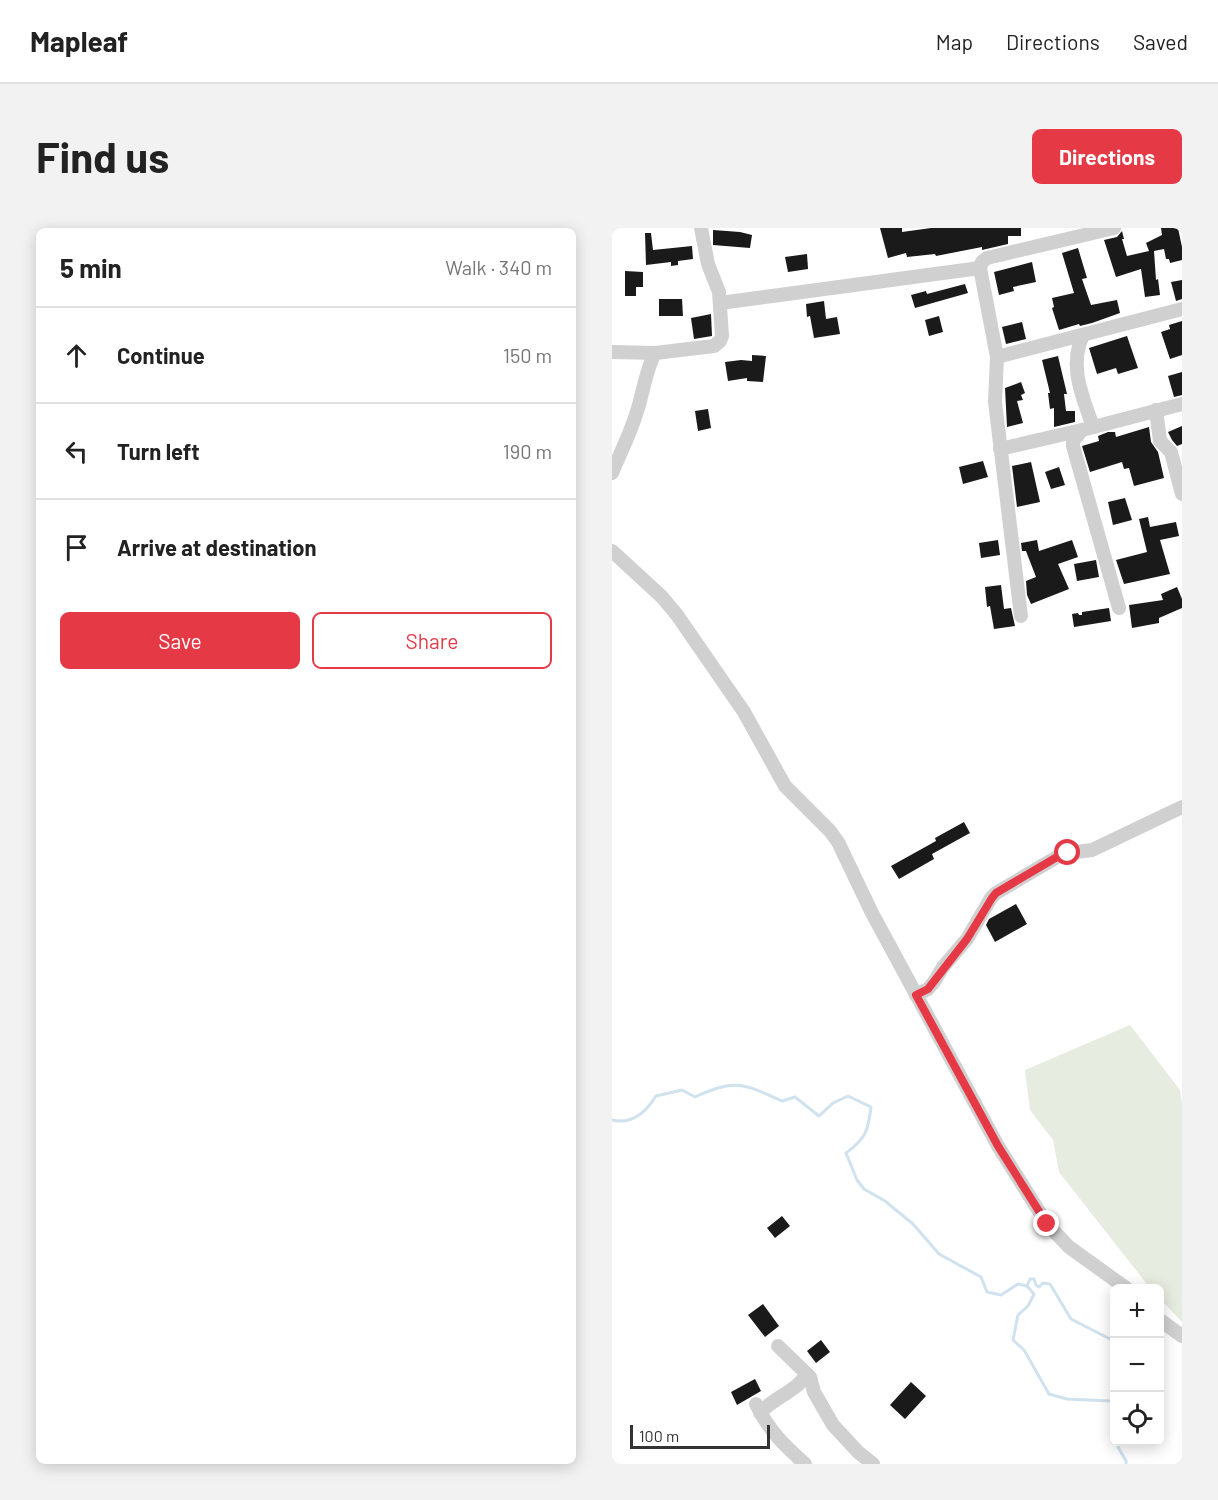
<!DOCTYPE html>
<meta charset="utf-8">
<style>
body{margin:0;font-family:Barlow,sans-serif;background:#f2f2f2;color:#222}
.controls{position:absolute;right:18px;bottom:18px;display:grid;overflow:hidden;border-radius:9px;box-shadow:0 3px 15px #0003}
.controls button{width:54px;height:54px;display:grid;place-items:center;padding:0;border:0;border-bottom:2px solid #e0e0e0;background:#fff;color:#222;font:30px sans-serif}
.scale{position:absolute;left:18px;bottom:15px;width:140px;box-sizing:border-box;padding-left:6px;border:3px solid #333;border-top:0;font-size:16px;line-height:21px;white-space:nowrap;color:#333;-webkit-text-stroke:4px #fff;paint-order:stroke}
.stop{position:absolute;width:18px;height:18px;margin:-14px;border:4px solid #e63946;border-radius:50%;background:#fff}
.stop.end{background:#e63946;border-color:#fff;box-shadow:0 2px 6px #0008}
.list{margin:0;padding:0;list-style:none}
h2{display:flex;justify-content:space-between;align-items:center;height:78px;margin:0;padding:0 24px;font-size:26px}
h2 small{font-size:20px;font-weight:400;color:#767676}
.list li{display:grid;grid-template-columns:39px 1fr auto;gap:18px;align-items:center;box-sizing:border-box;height:96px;padding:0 24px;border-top:2px solid #e0e0e0}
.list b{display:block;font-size:22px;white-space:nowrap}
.list em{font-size:20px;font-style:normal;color:#767676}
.actions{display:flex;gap:12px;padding:18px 24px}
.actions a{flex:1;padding:14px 0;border:2px solid #e63946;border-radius:9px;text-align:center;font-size:21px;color:#e63946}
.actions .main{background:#e63946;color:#fff}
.icon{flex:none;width:33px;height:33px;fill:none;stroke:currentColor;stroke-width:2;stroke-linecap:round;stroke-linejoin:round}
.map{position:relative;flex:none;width:570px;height:1236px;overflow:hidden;border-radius:9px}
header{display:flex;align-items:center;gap:36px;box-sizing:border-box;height:84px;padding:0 30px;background:#fff;border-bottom:2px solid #e0e0e0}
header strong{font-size:28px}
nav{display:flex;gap:33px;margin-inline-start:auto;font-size:21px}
.intro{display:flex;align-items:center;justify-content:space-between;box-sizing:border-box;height:144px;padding:0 36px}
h1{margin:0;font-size:42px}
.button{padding:15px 27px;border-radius:9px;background:#e63946;color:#fff;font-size:21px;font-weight:700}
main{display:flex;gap:36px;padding:0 36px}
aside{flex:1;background:#fff;border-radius:9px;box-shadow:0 3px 15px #0003}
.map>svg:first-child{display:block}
</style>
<header>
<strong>Mapleaf</strong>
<nav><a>Map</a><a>Directions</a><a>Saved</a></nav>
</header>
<div class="intro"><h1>Find us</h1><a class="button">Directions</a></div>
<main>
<aside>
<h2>5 min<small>Walk · 340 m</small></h2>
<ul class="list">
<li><svg class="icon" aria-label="ahead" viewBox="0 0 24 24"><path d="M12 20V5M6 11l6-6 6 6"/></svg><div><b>Continue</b></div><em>150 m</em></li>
<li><svg class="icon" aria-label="left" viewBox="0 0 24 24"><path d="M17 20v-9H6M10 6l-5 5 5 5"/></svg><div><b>Turn left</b></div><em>190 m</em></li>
<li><svg class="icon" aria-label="arrive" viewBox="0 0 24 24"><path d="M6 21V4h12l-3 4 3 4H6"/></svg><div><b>Arrive at destination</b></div></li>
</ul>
<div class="actions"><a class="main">Save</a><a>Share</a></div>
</aside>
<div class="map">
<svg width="570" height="1236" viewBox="0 0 570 1236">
<rect width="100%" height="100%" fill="#fff"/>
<polygon fill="#e6ecdf" points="518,797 568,862 570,875 570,1094 548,1071 548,1060 538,1060 447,944 441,912 418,882 413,842"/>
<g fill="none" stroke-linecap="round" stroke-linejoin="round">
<g stroke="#cfe2ee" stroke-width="3">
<path d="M0,892C20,897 34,884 44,868L70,862L83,869C123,851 131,855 170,873L183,869L207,888L221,875L236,868L259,879C256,903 254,910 234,925L245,952L252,961L273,973L301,996L327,1026L369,1049L375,1064L389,1067L406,1056L415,1058L422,1066L416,1078L406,1087L401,1112L412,1122L437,1166L455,1171L498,1173L502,1175"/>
<polyline points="415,1058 418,1051 422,1051 424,1057 427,1059 431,1055 438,1056 459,1091 502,1113"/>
<polyline points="502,1121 502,1127"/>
<polyline points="507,1214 506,1219 514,1233 514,1236"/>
</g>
</g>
<g fill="#1a1a1a">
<polygon points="268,0 290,0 290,4 319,0 409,0 409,8 396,8 396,16 370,22 370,19 324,28 323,26 295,29 294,25 276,30"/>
<polygon points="549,0 566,0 570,19 570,32 558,35 557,31 554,31 552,21 542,23 544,52 546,51 548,67 533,69 529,41 504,49 492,12 505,9 510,3 512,11 510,11 515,28 537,23 534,15 550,7"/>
<polygon points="101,2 128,4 140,7 138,20 101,17"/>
<polygon points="33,5 39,5 41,22 80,18 81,31 66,33 66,37 59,38 59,34 34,37"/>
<polygon points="466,20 475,50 470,51 479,77 505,72 508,85 480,95 468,98 467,96 447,102 440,80 442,79 440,70 462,65 450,25"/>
<polygon points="195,26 196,41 176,44 173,29"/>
<polygon points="420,34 424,54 401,59 402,63 387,67 382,44"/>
<polygon points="13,43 31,44 31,59 24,59 24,68 13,68"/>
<polygon points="570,52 570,71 564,73 559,54"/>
<polygon points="353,56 356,65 303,80 299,67 314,63 315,66"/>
<polygon points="47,71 70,71 71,88 47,88"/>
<polygon points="212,73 214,91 225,89 228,106 202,110 198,88 195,89 194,76"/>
<polygon points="99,86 100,108 82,111 79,90"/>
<polygon points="327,88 331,104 317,108 313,92"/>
<polygon points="570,93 570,127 558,131 549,104 558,101 557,97"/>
<polygon points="410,94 414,111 394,116 390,99"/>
<polygon points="515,108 526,140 506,146 504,140 485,146 477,120"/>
<polygon points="140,127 154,128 151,154 135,153 135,150 116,153 113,134 129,132 140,133"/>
<polygon points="446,128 455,166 452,166 454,183 463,183 463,194 442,199 442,180 438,181 436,165 438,165 430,132"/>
<polygon points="570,144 570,167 562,169 556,148"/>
<polygon points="409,154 413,165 409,167 411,172 405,173 411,195 395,199 393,160"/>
<polygon points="96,181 99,200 86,203 83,183"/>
<polygon points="570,198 570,216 565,218 560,212 556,204"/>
<polygon points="537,199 539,214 546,224 552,250 522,258 517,240 512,241 510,234 478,244 470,218 487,213 486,208 496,204 503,204 504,209"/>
<polygon points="371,233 376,249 351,256 347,239"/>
<polygon points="419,234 428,274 405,279 400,238"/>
<polygon points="447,239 453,257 439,261 433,244"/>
<polygon points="513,270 520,292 501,297 496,274"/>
<polygon points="536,289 538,299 564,294 567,308 548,312 558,346 512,356 504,332 535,324 527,291"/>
<polygon points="386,312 388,327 369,330 367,315"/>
<polygon points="425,312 427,323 460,312 466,329 446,336 457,361 419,376 415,367 414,353 424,349 414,323 410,323 409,315"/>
<polygon points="484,332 487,349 465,353 462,336"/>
<polygon points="389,357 392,381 399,380 403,398 382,401 378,378 375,379 373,359"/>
<polygon points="565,359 570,371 570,380 547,390 547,395 520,400 517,377 551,372 549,366"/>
<polygon points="497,380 499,393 462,399 460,386 466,385 467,387 470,387 470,384"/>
<polygon points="352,594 358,605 320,626 322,631 287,651 279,638 324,613 323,610"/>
<polygon points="404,676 415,696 383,714 374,697 377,691"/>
<polygon points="170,988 178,998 163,1010 155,1000"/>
<polygon points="151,1076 167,1098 153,1109 136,1087"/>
<polygon points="209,1112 218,1124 204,1135 195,1123"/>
<polygon points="143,1151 149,1163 125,1177 119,1164"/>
<polygon points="299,1154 314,1168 293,1191 278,1177"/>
</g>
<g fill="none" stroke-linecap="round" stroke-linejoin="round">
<g stroke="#d0d0d0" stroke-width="14">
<polyline points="108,75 368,40"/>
<path d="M471,107C456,138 471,169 481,199"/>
<polyline points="0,124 43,125 102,118 108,113 110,108 107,64 96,36 89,0"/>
<polyline points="385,129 570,81"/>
<polyline points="544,182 548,213 559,224 570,266"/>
<polyline points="470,202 461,213 461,218 507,380"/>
<polyline points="388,221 470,202 570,176"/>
<path d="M0,245C11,219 24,193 30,165C34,150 36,138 43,125"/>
<polyline points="0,323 50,369 65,387 132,484 173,558 218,603 226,614 260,685 386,918 435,996 457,1019 514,1060"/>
<polyline points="409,388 383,174 385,129 368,40 370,34 375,30 502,0"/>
<polyline points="304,767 316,761 322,754 331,739 355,711 379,670 384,665 445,629 456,625 480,622 570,579"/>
<polyline points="548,1092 570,1108"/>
<polyline points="166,1118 198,1149 202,1164 221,1197 246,1224 261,1236"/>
<path d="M144,1176C157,1203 172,1217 193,1236"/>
<path d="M148,1185C162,1169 184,1164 195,1146"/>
</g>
</g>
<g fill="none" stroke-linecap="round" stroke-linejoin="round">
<polyline stroke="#e63946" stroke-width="8" points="435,996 386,918 304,767 316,761 355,711 380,670 384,665 445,629 456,625"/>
</g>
</svg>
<div class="controls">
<button>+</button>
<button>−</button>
<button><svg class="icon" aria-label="locate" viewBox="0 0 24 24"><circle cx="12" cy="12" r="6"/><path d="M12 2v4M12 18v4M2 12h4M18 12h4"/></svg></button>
</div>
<div class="scale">100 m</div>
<div class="stop" style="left:456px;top:625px"></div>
<div class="stop end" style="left:435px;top:996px"></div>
</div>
</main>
